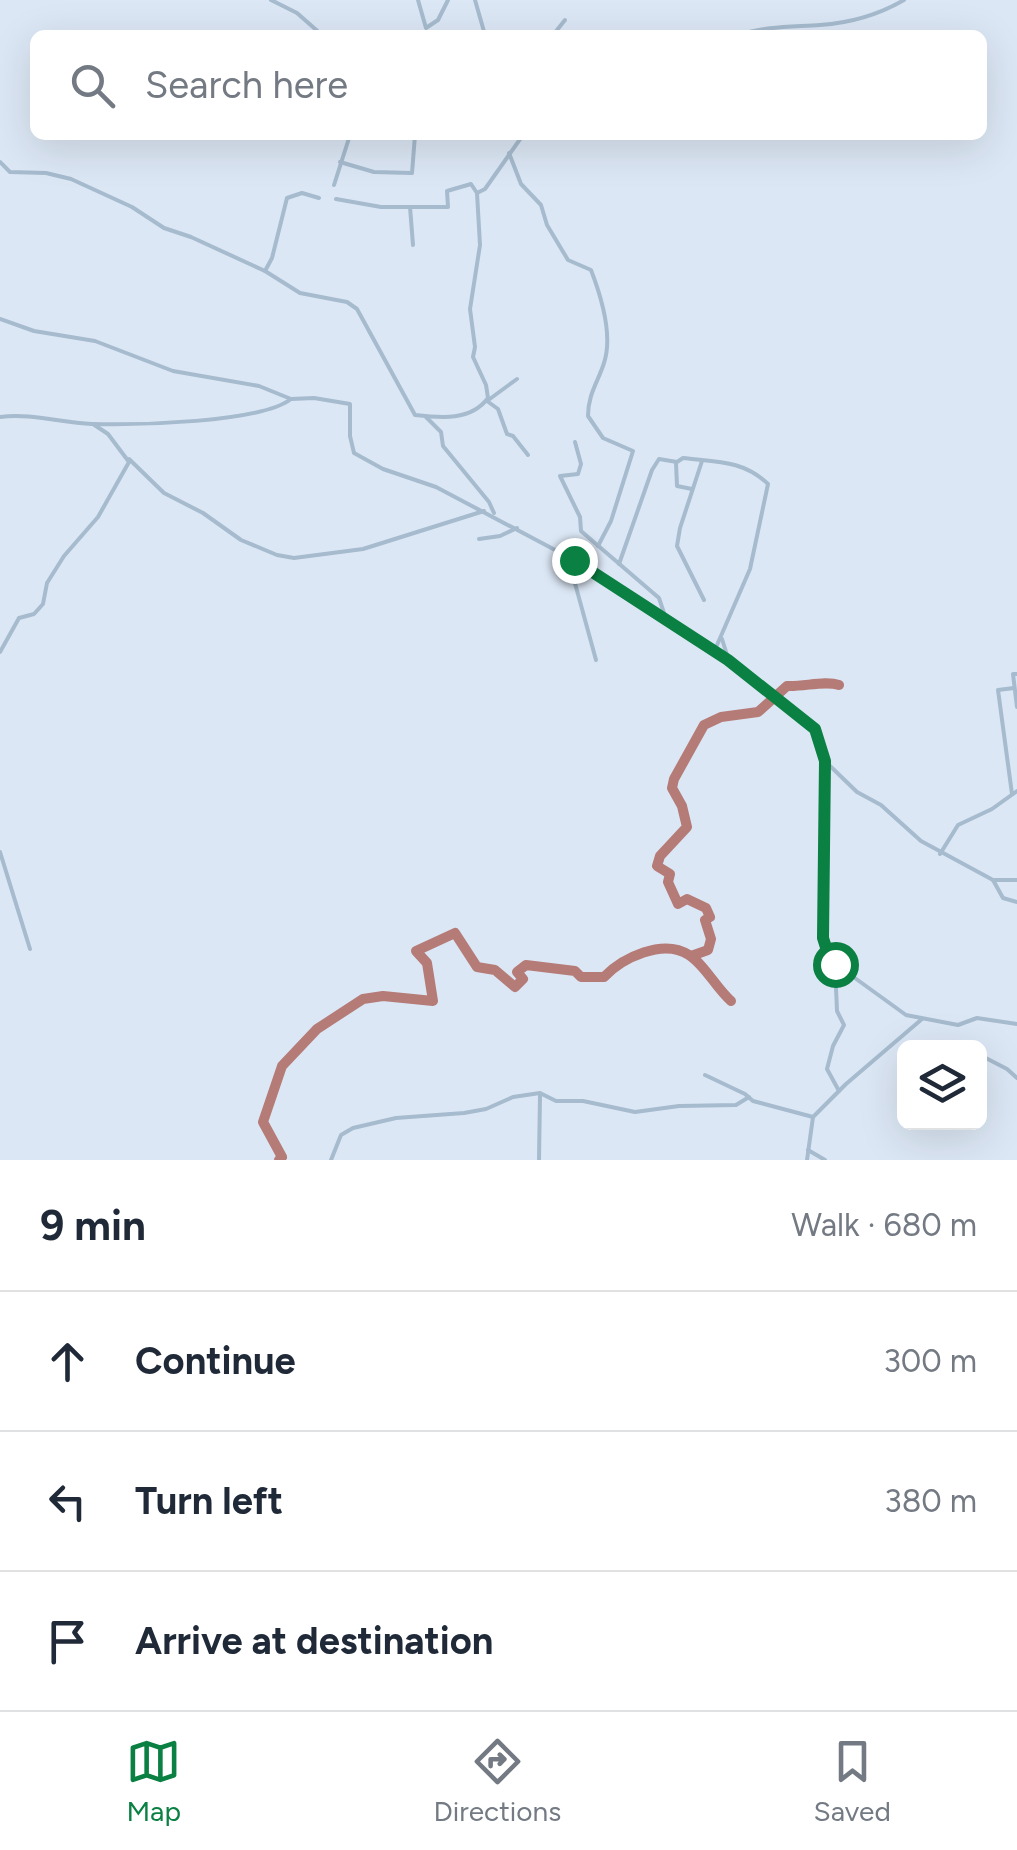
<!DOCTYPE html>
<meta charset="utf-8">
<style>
body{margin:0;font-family:Figtree,sans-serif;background:#f2f2f3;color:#1f2937}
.controls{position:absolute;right:30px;bottom:30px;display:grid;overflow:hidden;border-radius:15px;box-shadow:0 10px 40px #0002}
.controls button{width:90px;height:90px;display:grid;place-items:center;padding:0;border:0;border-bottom:2px solid #e0e1e3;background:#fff;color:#1f2937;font:50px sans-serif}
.stop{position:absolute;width:30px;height:30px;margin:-22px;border:8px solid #0b8043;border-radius:50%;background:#fff}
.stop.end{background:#0b8043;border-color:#fff;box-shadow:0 2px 10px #0008}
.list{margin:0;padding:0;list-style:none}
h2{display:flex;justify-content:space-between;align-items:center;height:130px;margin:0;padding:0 40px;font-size:42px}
h2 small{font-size:32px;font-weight:400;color:#747a83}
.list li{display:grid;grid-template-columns:65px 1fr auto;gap:30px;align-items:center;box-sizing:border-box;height:140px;padding:0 40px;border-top:2px solid #e0e1e3}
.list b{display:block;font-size:38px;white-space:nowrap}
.list em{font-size:32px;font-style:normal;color:#747a83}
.icon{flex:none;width:55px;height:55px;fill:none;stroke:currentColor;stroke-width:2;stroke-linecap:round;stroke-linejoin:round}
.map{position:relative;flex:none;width:1017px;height:1160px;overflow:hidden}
.search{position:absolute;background:#fff;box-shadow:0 10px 40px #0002;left:30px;right:30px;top:30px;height:110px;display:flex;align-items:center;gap:25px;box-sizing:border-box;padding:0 35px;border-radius:15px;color:#747a83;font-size:38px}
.sheet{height:550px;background:#fff}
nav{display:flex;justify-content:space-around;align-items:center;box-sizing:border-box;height:140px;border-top:2px solid #e0e1e3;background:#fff;font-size:28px;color:#747a83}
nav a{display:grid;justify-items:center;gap:5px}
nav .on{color:#0b8043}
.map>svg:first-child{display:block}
</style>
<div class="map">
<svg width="1017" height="1160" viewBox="0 0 1017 1160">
<rect width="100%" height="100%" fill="#dce7f5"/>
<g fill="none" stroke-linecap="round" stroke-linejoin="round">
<g stroke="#b57b77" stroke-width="10">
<path d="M691,956L708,950L711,939L705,920L710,917L706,908L687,899L678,904L668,882L670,874L657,866L660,856L687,827L682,806L672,788L674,779L704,725L721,717L758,712L787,686C804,687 825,680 839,685"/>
<path d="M279,1160L282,1157L263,1122L282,1066L317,1029L363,999L383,996L433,1001L427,963L416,951L455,933L477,967L495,970L515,987L523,979L517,972L526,965L575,971L581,977H604C622,958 663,938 689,955C705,965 716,988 731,1001"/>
</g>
<g stroke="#a6bbce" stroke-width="4">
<polyline points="271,0 297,13 322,35"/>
<polyline points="418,0 426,28 438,20 448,0"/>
<polyline points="475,0 485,35"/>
<polyline points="553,35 565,20"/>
<path d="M740,35C765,26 793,27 820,25C850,23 878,15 904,0"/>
<path d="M509,153L521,184L541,205L547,225L568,260L591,270C601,296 613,336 604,363C598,382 588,394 588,416L603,438L633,451L611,521L598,546"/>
<polyline points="0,162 10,172 46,173 71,179 132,207 164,228 191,237 265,271 272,258 287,198 302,193 319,198"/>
<polyline points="340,162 374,172 412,173 415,135"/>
<polyline points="334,185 350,135"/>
<polyline points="336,199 381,207 448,207 447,191 471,184 477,193 485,189 523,135"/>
<polyline points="410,207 413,245"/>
<path d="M265,271L300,293L347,302L357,309L415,415C441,418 471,421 488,398L486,385L473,357L475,347L470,309L480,245L477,193"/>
<polyline points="0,319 34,331 95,341 173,371 259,386 291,399 314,398 350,404 350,436 354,453 383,469 436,487 574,560 728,660 815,729 825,761 823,938 830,960 906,1015 958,1025 977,1018 1017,1024"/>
<polyline points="517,379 487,401 498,409 507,434 513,436 528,455"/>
<path d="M0,417C32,413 61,423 92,424C135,425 260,423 291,399"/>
<polyline points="426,417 441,432 443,446 489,502 494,513"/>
<polyline points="575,442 581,464 578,474 560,476 580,517 581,531 659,598 665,616"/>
<polyline points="129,459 164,493 203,513 241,540 277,555 294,558 363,549 484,511"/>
<polyline points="702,461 680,528 677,546 704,600"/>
<polyline points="676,463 677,486 692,489"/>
<polyline points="479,539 500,536 517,528"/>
<polyline points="574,563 573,576 596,660"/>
<path d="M619,564L652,470L659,459L677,462L683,458C716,462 743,460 768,484L750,569L714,652"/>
<polyline points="722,639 728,658"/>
<polyline points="0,652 19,618 34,614 43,604 47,583 64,556 98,517 129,462 108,434 93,424"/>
<polyline points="1017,674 1013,674 1017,707"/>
<polyline points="827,763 857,792 881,805 921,841 993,880 1003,898 1017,902"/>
<polyline points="1012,794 998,690 1014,688"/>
<polyline points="0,852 30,949"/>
<polyline points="940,854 958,825 992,809 1017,791"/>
<polyline points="993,880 1017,880"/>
<polyline points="835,964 837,1011 844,1025 833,1046 827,1069 839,1091"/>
<polyline points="980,1055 1007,1069 1017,1078"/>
<polyline points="705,1075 745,1094 753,1101 813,1117"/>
<polyline points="808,1150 825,1160"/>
<polyline points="331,1160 341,1135 353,1128 396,1118 464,1113 486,1109 513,1097 540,1093 556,1101 583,1101 635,1112 679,1106 736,1105 749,1097"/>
<polyline points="539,1160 540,1095"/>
<polyline points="807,1160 813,1117 846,1084 922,1019"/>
</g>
</g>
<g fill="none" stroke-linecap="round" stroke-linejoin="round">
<polyline stroke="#0b8043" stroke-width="12" points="574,560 728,660 815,729 825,761 823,938 830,960 835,964"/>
</g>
</svg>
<div class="controls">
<button><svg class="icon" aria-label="layers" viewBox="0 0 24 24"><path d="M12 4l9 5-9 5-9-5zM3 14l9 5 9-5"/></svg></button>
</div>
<div class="stop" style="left:835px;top:964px"></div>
<div class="stop end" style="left:574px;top:560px"></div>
<div class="search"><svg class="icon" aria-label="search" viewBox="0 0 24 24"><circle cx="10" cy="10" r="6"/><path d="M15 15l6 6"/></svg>Search here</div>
</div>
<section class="sheet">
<h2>9 min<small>Walk · 680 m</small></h2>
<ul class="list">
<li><svg class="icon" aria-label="ahead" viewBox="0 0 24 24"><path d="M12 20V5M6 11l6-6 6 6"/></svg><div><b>Continue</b></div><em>300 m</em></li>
<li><svg class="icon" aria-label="left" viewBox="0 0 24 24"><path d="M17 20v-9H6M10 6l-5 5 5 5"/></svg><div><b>Turn left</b></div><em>380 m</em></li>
<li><svg class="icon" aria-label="arrive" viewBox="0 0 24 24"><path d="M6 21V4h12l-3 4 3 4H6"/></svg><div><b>Arrive at destination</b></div></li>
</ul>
</section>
<nav>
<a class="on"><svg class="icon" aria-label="map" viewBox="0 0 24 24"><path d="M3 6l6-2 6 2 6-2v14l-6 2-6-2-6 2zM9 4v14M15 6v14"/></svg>Map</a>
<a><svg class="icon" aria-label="directions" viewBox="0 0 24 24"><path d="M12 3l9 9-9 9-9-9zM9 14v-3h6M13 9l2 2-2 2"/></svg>Directions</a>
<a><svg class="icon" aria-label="saved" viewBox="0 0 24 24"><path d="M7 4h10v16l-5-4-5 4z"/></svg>Saved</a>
</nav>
